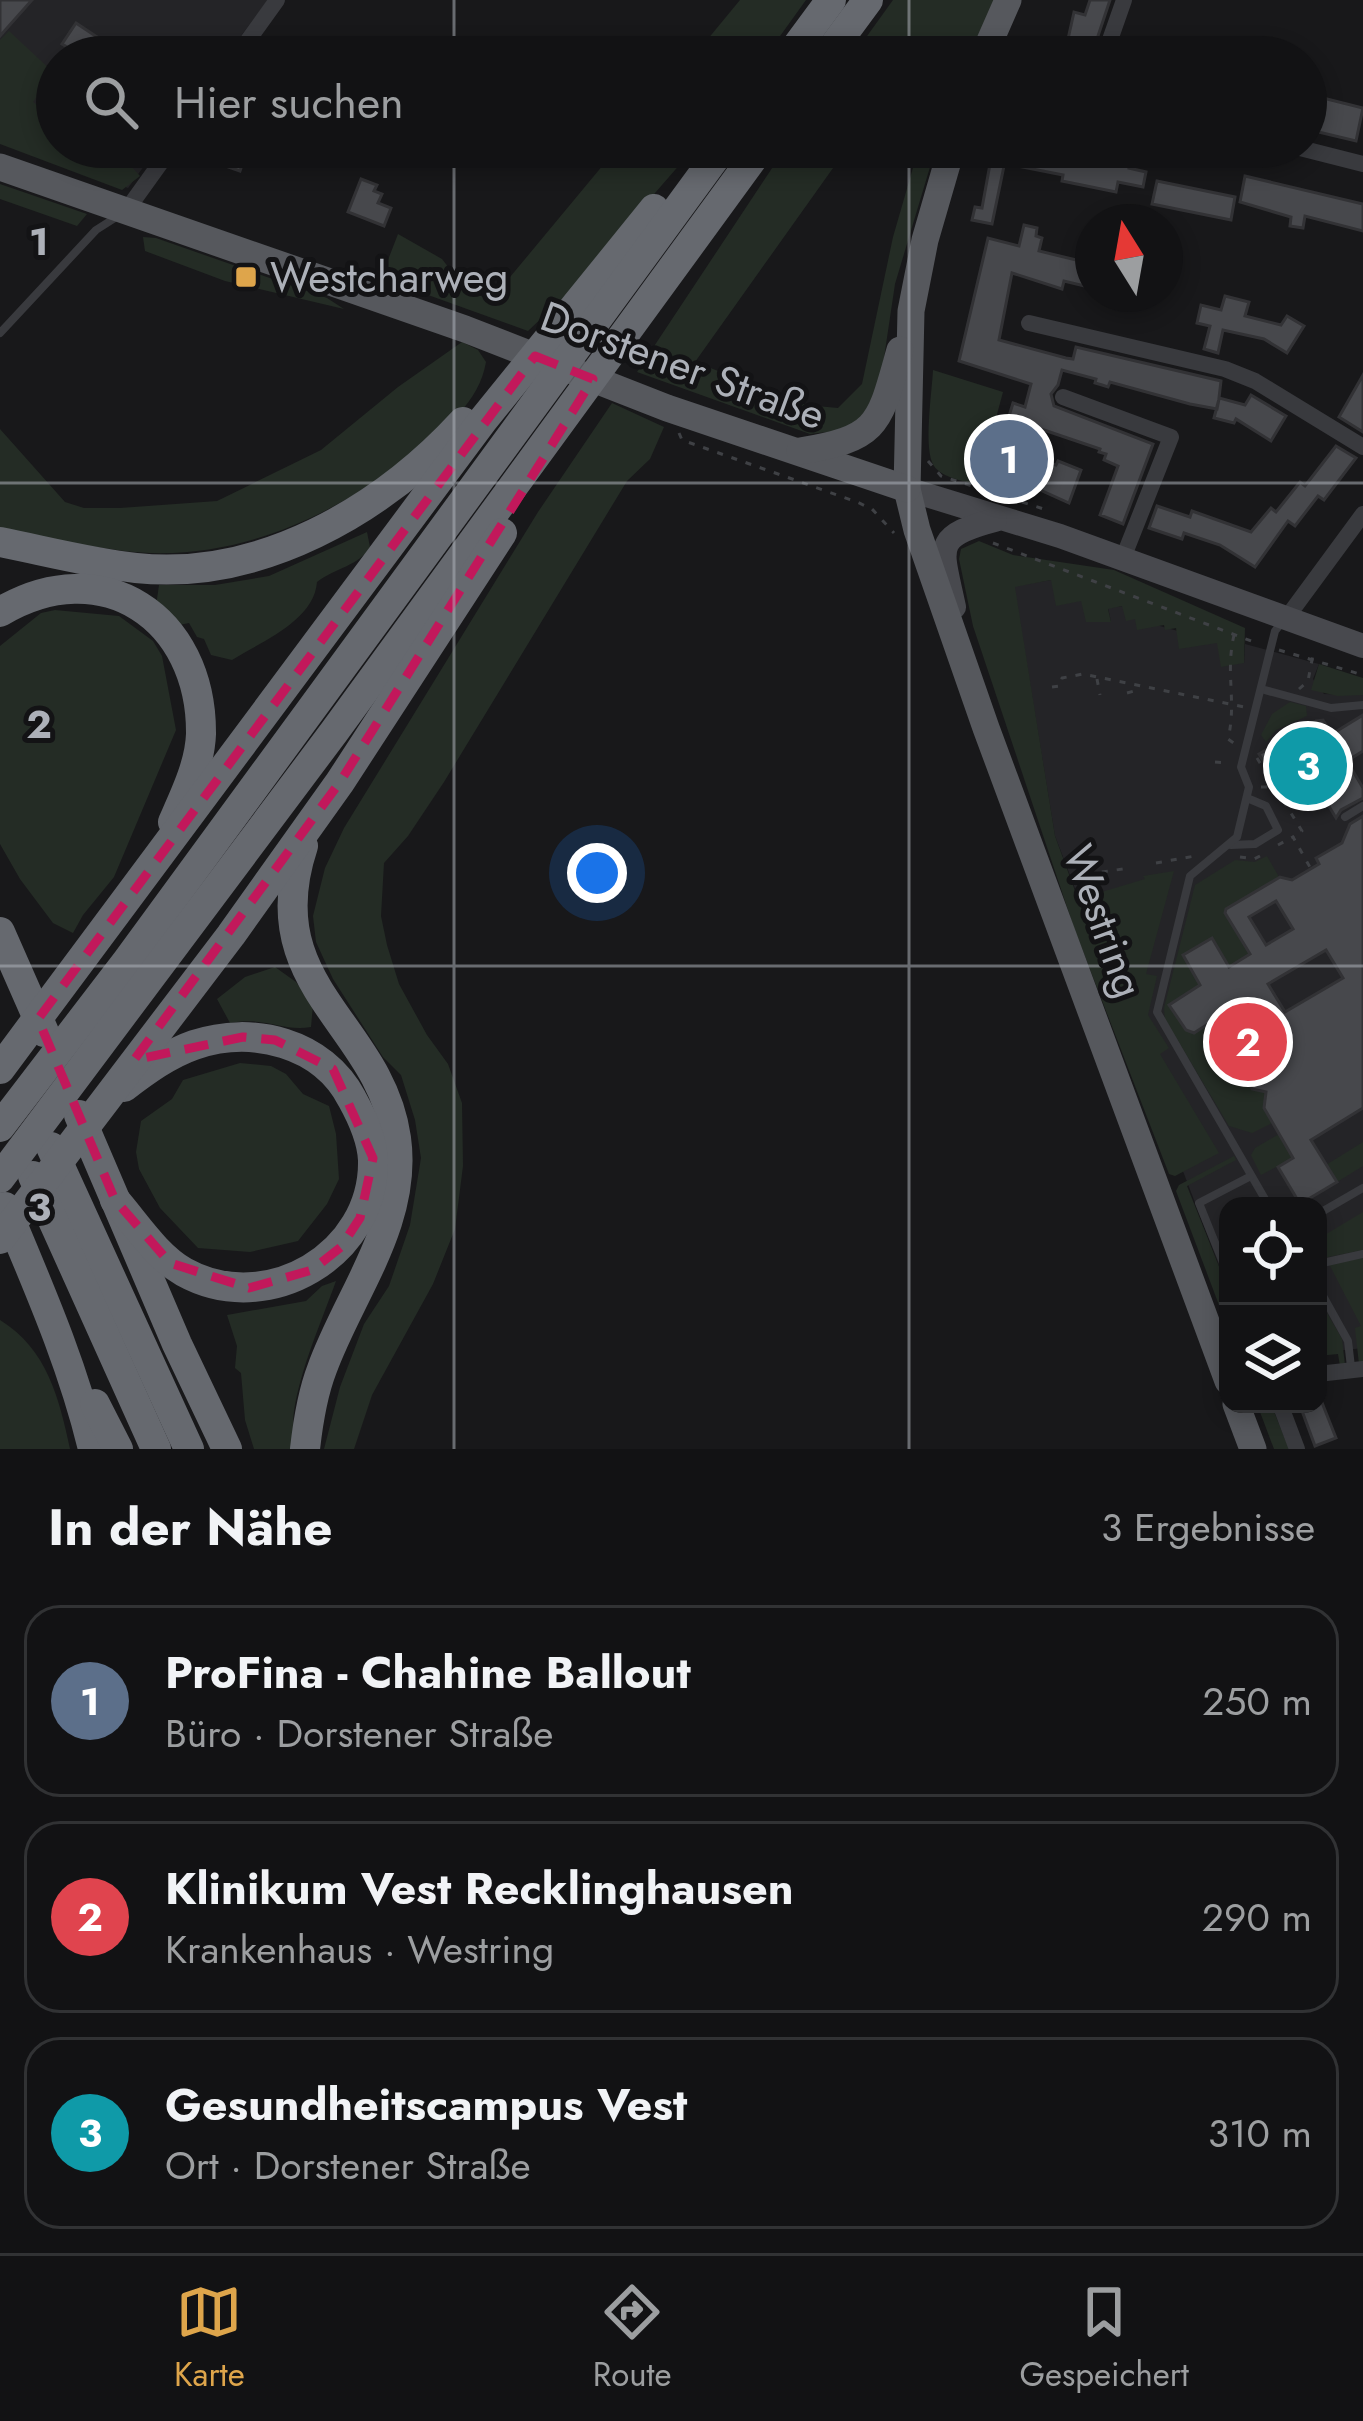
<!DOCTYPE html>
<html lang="de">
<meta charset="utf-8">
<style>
body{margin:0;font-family:Jost,sans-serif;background:#1f2022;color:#f1f3f6}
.controls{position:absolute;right:36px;bottom:36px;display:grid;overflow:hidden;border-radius:24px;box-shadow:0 6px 18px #0003}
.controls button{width:108px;height:108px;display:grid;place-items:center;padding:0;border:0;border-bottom:3px solid #313234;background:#121214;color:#f1f3f6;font:60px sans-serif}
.compass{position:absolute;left:1075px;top:204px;width:108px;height:108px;border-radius:50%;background:#121214;box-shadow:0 6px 18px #0003;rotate:349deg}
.you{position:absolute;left:597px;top:873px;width:42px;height:42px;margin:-30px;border:9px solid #fff;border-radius:50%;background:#1a73e8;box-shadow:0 0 0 18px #1a73e833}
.badge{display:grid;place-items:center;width:78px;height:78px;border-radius:50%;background:#dea54b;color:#fff;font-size:39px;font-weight:700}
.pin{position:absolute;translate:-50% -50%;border:6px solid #fff;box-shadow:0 3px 12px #0006}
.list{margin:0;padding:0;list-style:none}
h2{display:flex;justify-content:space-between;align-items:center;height:156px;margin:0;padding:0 48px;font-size:51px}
h2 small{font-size:39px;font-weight:400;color:#9c9ea0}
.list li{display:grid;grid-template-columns:78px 1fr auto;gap:36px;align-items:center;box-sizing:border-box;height:192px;margin:0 24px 24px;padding:0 24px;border:3px solid #313234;border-radius:36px}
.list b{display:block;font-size:45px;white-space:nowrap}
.list p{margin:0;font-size:39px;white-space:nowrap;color:#9c9ea0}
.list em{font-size:39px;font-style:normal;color:#9c9ea0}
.icon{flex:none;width:66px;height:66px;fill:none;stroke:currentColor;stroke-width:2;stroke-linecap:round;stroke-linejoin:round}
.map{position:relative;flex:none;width:1363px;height:1449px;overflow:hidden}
.search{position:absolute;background:#121214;box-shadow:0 6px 18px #0003;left:36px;right:36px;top:36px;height:132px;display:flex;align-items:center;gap:30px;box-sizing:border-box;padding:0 42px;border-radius:66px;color:#9c9ea0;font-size:45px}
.sheet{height:804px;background:#121214}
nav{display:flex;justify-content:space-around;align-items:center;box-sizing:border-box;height:168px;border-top:3px solid #313234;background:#121214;font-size:33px;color:#9c9ea0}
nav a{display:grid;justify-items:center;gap:6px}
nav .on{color:#dea54b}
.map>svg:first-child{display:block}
</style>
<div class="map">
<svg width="1363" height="1449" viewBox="0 0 1363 1449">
<rect width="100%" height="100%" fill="#18181a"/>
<g fill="#242427">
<polygon points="0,0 268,0 225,57 57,57 57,147 158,147 128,188 0,140"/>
<polygon points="1051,580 1082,601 1097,620 1111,622 1108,608 1123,606 1135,619 1217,642 1244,663 1245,644 1319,664 1313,679 1324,694 1363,695 1363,1348 1318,1353 1318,1206 1228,1206 1228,1289 1055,836 1014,586"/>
</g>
<g fill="#242c25">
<polygon points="740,0 806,0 765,57 693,57"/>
<polygon points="893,0 997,0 971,57 852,57"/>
<polygon points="9,31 54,73 33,102 57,119 57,147 126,147 121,155 140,176 122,190 0,144 0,40"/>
<polygon points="618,147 695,147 569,292 528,331 381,278 398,234 442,259 466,290 491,300"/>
<polygon points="786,147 848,147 695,362 806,405 838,408 862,384 893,237 919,147 936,147 895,284 878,398 863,418 844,430 810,434 637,372"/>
<polygon points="0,184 87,214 77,226 0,199"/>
<polygon points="143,237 156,238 327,298 344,309 225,281 145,251"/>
<path d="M462,342L478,350L486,362C479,403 445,428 414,453C331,519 227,566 117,550C78,545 39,537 0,529V429L65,502L84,508H120L217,501L321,450L398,387Z"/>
<path d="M933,370L1003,392L978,485C965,481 942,478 934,466C923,449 932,392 933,370Z"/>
<polygon points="612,403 664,427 650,459 627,481 444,782 408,836 384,863 381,916 387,945 399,984 427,1035 448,1064 462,1103 463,1166 455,1229 433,1284 372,1395 354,1449 324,1449 340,1387 364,1324 389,1286 410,1225 421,1158 415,1120 401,1075 383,1057 333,979 316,942 313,916 325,868 344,828 538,512"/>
<path d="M367,532L370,547C359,566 335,568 317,582C314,621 262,641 232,660L211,655L204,639L197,637L189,623L179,625L156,606L159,585H215L269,576Z"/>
<polygon points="979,541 1013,555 1114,570 1245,628 1244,663 1221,667 1217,643 1179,649 1176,628 1165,630 1164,625 1137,630 1135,619 1126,621 1122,606 1108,609 1111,622 1086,622 1081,601 1056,606 1051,580 1015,587 1055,836 1078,899 1145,879 1143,876 1174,871 1146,974 1157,976 1148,1015 1169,1048 1160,1054 1219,1153 1175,1176 1169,1174 1074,928 973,626 959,559 961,549"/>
<polygon points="55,610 119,616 153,641 162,656 176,730 114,877 83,915 73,933 53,923 20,879 0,844 0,646 41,613"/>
<polygon points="1319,664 1363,678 1363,695 1338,696 1311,690"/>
<polygon points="1290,702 1306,706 1307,716 1276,730 1266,742 1261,735 1272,714"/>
<polygon points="1267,856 1279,877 1225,913 1250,954 1227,968 1210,940 1185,953 1202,987 1170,1005 1182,1026 1187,1025 1190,1032 1211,1022 1252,1089 1296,1066 1305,1080 1264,1105 1272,1123 1252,1133 1229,1126 1165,1019 1164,1008 1195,885 1235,860 1255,862"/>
<path d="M275,967L296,982L313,1005L311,1027C283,1032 264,1016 230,1023L217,999L245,977Z"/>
<polygon points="240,1063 271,1066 286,1074 303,1094 329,1106 336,1134 339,1179 327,1204 298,1241 250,1252 198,1248 160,1208 139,1169 136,1152 141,1121 172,1099 183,1080"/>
<polygon points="1279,1134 1287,1147 1299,1155 1261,1175 1251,1155 1255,1148"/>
<polygon points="1363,1142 1363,1166 1337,1182 1326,1165"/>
<polygon points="1234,1156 1236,1160 1187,1186 1228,1289 1228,1329 1176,1191 1179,1185"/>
<polygon points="1363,1212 1363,1250 1318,1259 1318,1239"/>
<polygon points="1363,1258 1363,1363 1359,1364 1355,1328 1361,1326 1329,1264"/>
<path d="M336,1281C321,1323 301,1367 294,1411C292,1424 295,1437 292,1449H254L245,1420L241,1373L235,1368L237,1346L227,1315L306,1301L322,1286Z"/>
<polygon points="1320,1301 1342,1339 1345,1365 1340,1366 1338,1354 1318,1356"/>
<path d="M0,1320C47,1349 59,1398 70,1449H0Z"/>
<polygon points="1257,1404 1271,1404 1289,1449 1274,1449"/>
</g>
<g fill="#47484c" stroke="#323235" stroke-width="3" fill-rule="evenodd">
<polygon points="0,0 32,0 0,36"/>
<polygon points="1090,0 1110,0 1091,57 1064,57 1074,12 1085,15"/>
<polygon points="76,23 97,37 84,57 62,44"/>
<polygon points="1323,98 1363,108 1356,141 1306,129 1306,101 1321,107"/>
<polygon points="222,147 248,147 240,171 217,163"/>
<polygon points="1010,147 1082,147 1131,157 1129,168 1146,172 1143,187 1118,182 1116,192 1062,181 1063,175 1007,164"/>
<polygon points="990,164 1004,166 992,224 972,220 975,207 982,208"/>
<polygon points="1245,176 1363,204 1363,231 1305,216 1303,228 1290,226 1291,217 1240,202"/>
<polygon points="361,179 377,185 374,191 382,194 378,203 391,208 384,226 348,212"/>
<polygon points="1157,181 1235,197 1231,220 1152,204"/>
<polygon points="1024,225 1037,228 1036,236 1042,238 1039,251 1093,264 1093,288 1064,281 1062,289 1012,273 999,340 1066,358 1073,359 1076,347 1221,381 1219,398 1245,405 1251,395 1286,416 1271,441 1236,419 1234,423 1214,418 1219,399 1217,409 1190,404 1110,382 1108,387 1102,385 1095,383 1096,379 1062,370 1058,385 1051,394 1054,406 1153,444 1123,524 1100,515 1118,466 1104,460 1106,454 1099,452 1100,449 1035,427 1023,467 996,459 1013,403 1025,407 1031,384 959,361 988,238 1019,246"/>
<polygon points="1225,296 1249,302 1245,316 1281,325 1287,316 1304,326 1287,353 1264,339 1223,330 1218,353 1204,349 1210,326 1197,323 1201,305 1221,310"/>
<polygon points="1363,375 1363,432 1339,417"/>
<polygon points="1336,446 1356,458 1324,500 1318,496 1295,526 1288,521 1255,567 1220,545 1184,533 1182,539 1149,528 1157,506 1190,517 1192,511 1251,532 1271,508 1276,512 1300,482 1305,486"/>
<polygon points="1058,461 1081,470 1069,503 1016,479 1021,466 1047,475 1052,464 1056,465"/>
<polygon points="1363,715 1363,751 1347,761 1363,788 1363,798 1341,810 1336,818 1307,770 1279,787 1259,754 1316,721 1323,720 1332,734"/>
<path d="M1363,816V1108L1311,1140L1337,1182L1300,1204L1278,1167L1293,1158L1264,1108L1266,1092L1252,1089L1211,1022L1194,1033L1186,1030L1169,1005L1200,985L1183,955L1212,938L1229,967L1250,954L1225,913L1226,909L1280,877L1292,880L1319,864L1316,858L1342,843L1350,824ZM1276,901L1293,929L1266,945L1249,917ZM1326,950L1343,978L1285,1012L1268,984Z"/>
<polygon points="1321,1400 1336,1438 1315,1446 1301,1408"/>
</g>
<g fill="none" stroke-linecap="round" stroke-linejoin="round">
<g stroke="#3f4145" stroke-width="3" stroke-dasharray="6 9" stroke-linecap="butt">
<polyline points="679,433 682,440 857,502 872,509 894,533"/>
<polyline points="928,461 941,476 1050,511"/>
<polyline points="993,543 1259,644"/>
<path d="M1234,635C1225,674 1237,701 1228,739L1235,744"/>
<polyline points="1279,650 1363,675"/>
<polyline points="1097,679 1100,695"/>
<polyline points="1052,687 1060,686 1062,678 1083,674 1244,707"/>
<polyline points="1299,689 1308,681 1314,649"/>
<polyline points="1127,693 1141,689"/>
<polyline points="1257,758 1275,787"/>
<polyline points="1215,762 1229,763"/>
<polyline points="1261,787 1275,787 1302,831 1293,837"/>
<polyline points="1278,845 1293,837 1311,869"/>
<polyline points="1240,857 1254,859 1260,856"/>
<polyline points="1156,863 1195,856"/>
<polyline points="1087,874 1123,869"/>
</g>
<g stroke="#393a3e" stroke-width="8">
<polyline points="0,333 96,230 118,216"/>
<polyline points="1261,689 1331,708 1363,705"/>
<polyline points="1345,817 1363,806"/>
<polyline points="1231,845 1255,844 1278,830 1266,806 1247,798"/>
<polyline points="1269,1206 1157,1012 1190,876 1237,837 1249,787 1241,767 1275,631 1283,621"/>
<polyline points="1318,1214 1363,1188"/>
<polyline points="1318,1264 1363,1254"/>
<polyline points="1228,1275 1199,1203 1251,1176"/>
<polyline points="1318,1287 1348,1341 1351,1367"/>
</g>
<g stroke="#393a3e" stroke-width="16">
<polyline points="236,57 277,0"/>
<polyline points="1104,57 1124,0"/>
<polyline points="1296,147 1363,164"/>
<polyline points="126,211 172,147"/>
<polyline points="1029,323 1225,369 1255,381 1363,447"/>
<polyline points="1063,397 1171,437 1123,558"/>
<polyline points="1285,620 1363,514"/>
<polyline points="1318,1374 1363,1369"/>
<polyline points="1280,1404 1297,1449"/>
</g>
<g stroke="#48494e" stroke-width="24">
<polyline points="907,489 1060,536 1363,646"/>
<path d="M954,607C942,548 930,537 995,520"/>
</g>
<g stroke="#56585d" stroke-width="27">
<polyline points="983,57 1008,0"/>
<polyline points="952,147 925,240 911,311 907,489 917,530 986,728 1228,1381"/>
<polyline points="0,167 465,329 667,408 907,489"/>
<path d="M800,451C880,438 879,424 900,350"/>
<polyline points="1236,1404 1253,1449"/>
</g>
<g stroke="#66696f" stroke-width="30">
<polyline points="789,57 831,0"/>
<polyline points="826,57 868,0"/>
<path d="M0,542C45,551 91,563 136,568C260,581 381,511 463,422"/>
<path d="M0,612C102,551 202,617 201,734C200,764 185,795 173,822"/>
<path d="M303,846C256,987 380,1023 396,1138C408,1223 349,1294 322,1369C312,1395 308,1422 305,1449"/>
<polyline points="0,932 44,1032"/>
<polyline points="0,1069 483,420 654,209"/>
<polyline points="79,1115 177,1344 227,1449"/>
<polyline points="0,1127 127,961 723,147"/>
<polyline points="51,1147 189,1449"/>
<polyline points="33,1176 156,1449"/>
<polyline points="0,1178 334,732 761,147"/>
<path d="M115,1200C136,1224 156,1256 184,1272C267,1318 375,1255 373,1160C372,1139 362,1117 352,1099C323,1043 253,1025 194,1045C168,1054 145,1071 124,1087"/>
<path d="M5,1207C38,1286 73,1365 93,1449"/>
<polyline points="0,1239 231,935 340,782 502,533"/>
<polyline points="95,1404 118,1449"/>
</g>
</g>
<path fill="none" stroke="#c2185b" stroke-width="9" stroke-dasharray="24 15" stroke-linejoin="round" d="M535,356L593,379L340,782L134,1060L243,1037L275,1040L333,1069L373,1158L360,1218L341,1247L312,1270L249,1288L170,1263L115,1200L38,1019Z"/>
<path fill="none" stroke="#acb0b8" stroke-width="3" stroke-opacity="0.55" d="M454,0V57M909,0V57M454,147V1449M909,147V1449M0,483H1363M0,966H1363"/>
<rect fill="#dea54b" stroke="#131315" stroke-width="4.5" x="234" y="265" width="24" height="24" rx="6"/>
<g text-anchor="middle" stroke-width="10" stroke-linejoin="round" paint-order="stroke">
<g font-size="42" fill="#acb0b8" stroke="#131315" text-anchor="start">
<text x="270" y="292">Westcharweg</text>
</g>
<g font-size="42" fill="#acb0b8" stroke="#131315">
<text transform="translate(683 365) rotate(20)" y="15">Dorstener Straße</text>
<text transform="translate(1104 921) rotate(70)" y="15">Westring</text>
</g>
</g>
<g font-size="39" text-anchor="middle" font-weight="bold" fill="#acb0b8" stroke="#131315" stroke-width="10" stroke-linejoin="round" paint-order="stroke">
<text x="39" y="255">1</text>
<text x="39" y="738">2</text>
<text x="39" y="1221">3</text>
</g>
</svg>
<div class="controls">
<button><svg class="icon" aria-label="locate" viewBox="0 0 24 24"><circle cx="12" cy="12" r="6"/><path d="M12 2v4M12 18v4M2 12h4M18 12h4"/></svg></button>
<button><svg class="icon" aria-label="layers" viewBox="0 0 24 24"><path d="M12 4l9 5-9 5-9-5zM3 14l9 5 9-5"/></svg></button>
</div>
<svg class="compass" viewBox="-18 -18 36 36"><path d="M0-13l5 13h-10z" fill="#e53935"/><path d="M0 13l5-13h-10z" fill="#9c9ea0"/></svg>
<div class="you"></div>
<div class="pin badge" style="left:1009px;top:459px;background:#5c6f8a">1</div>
<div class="pin badge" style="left:1248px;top:1042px;background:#e0444e">2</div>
<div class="pin badge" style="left:1308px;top:766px;background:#0f9aa8">3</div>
<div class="search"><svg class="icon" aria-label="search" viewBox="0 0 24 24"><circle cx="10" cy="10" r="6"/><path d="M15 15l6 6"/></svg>Hier suchen</div>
</div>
<section class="sheet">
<h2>In der Nähe<small>3 Ergebnisse</small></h2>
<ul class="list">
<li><span class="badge" style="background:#5c6f8a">1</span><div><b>ProFina - Chahine Ballout</b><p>Büro · Dorstener Straße</p></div><em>250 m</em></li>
<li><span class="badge" style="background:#e0444e">2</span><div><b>Klinikum Vest Recklinghausen</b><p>Krankenhaus · Westring</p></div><em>290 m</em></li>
<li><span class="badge" style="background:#0f9aa8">3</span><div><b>Gesundheitscampus Vest</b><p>Ort · Dorstener Straße</p></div><em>310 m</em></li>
</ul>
</section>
<nav>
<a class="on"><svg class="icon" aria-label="map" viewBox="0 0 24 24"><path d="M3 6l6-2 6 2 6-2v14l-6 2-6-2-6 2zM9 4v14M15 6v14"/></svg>Karte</a>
<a><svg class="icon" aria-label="directions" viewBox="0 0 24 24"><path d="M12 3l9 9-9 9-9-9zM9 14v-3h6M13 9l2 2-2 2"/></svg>Route</a>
<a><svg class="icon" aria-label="saved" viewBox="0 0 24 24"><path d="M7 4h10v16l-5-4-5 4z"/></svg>Gespeichert</a>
</nav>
